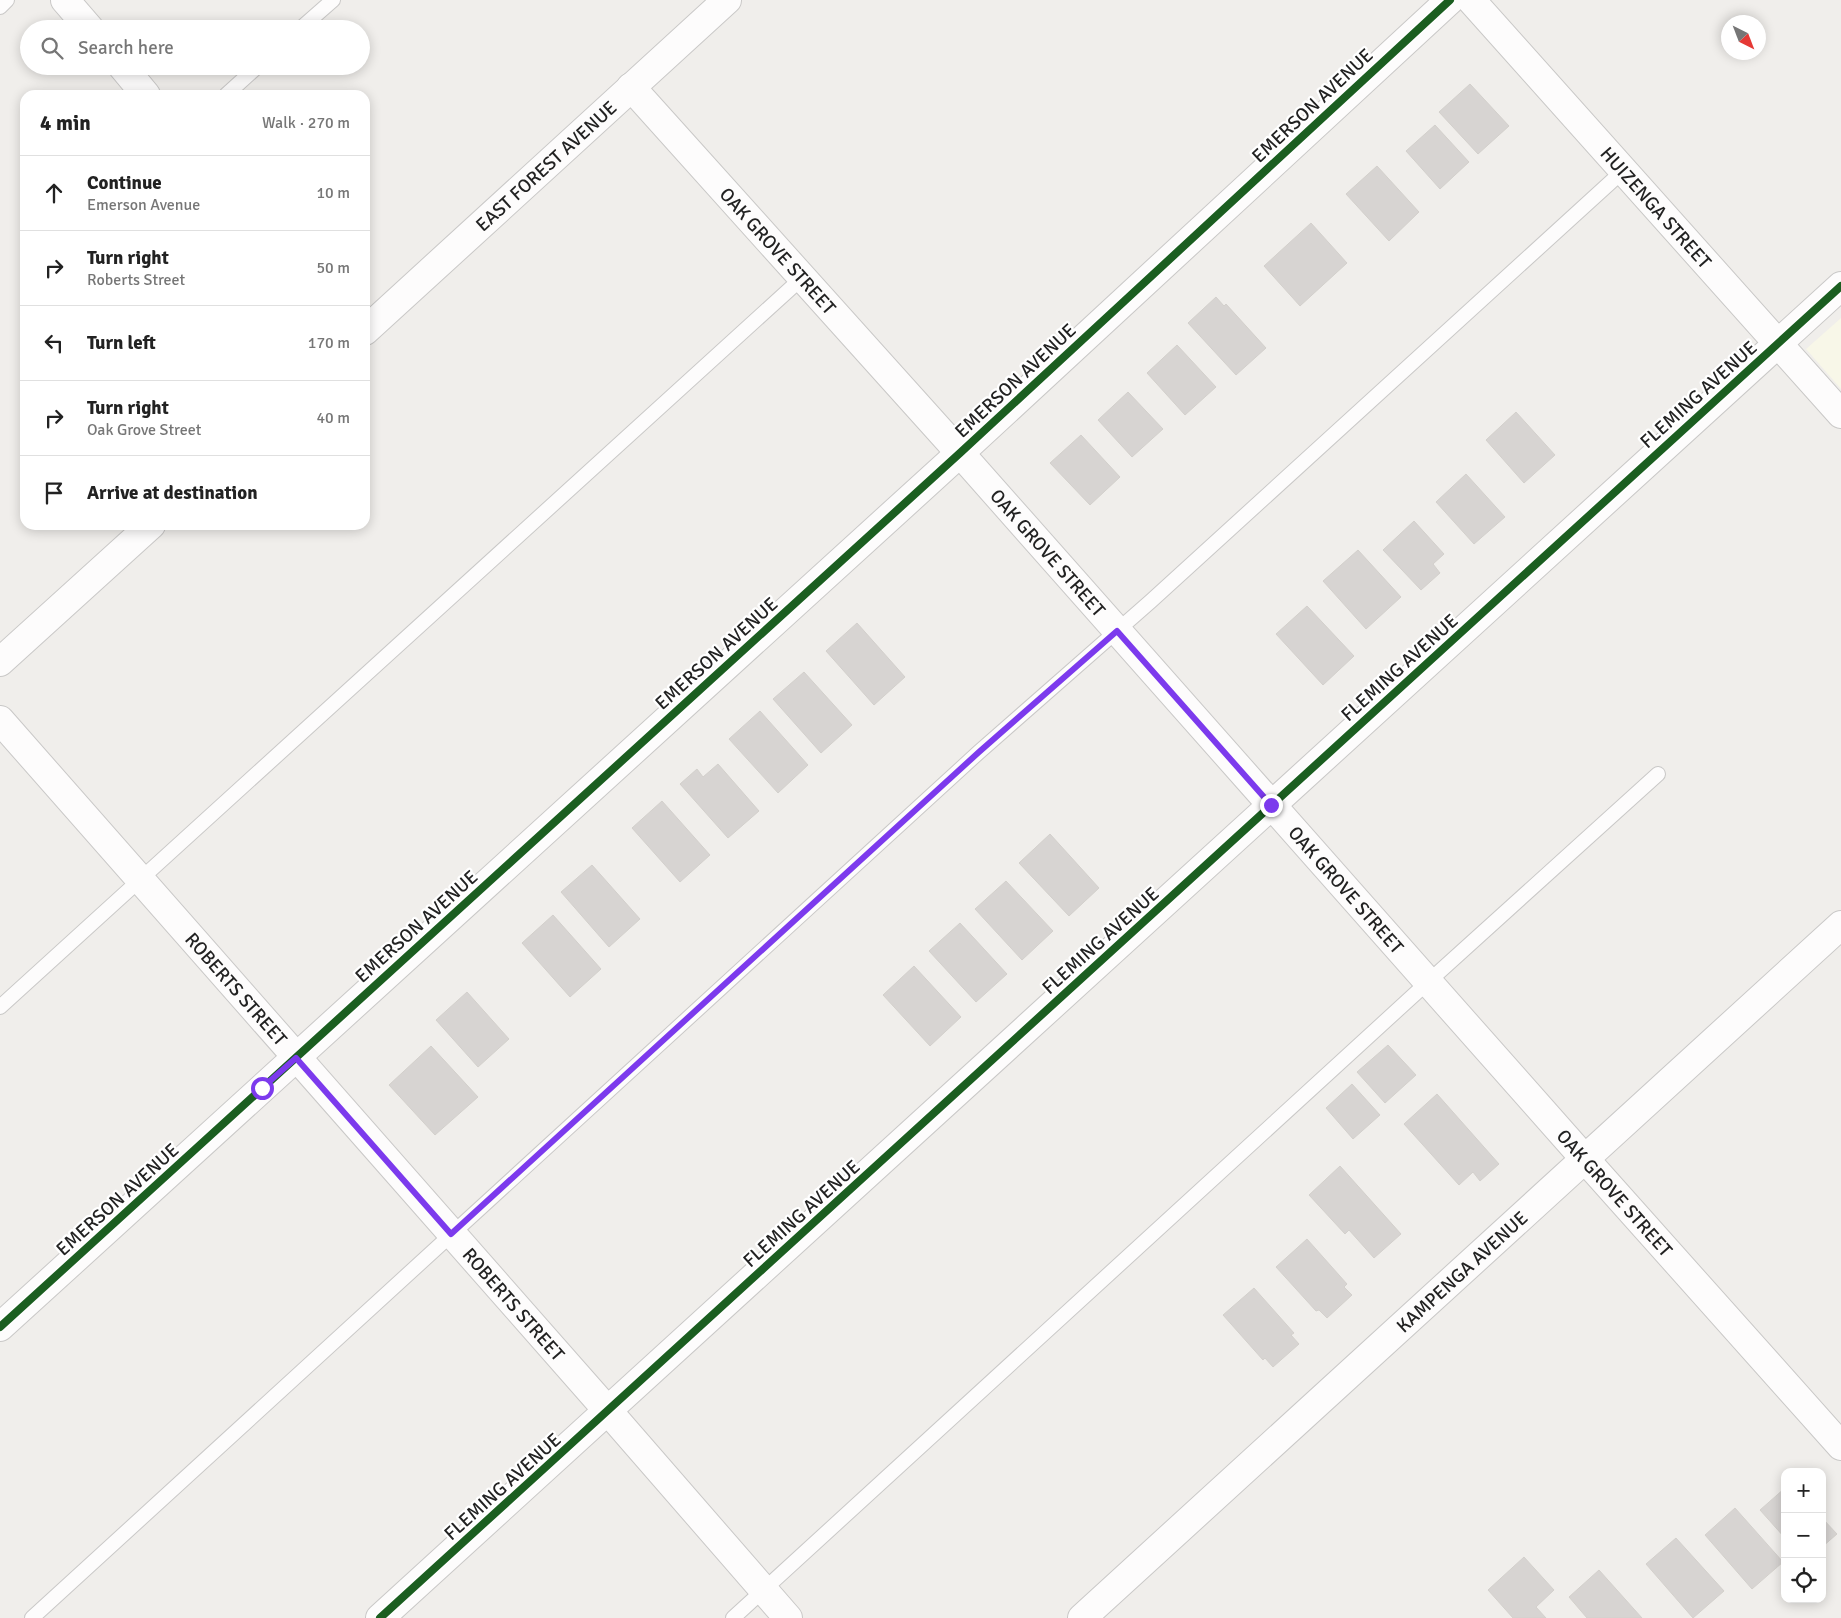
<!DOCTYPE html>
<meta charset="utf-8">
<style>
body{margin:0;font-family:Signika,sans-serif;background:#f2f2f2;color:#222}
.controls{position:absolute;right:15px;bottom:15px;display:grid;overflow:hidden;border-radius:10px;box-shadow:0 2px 12px #0003}
.controls button{width:45px;height:45px;display:grid;place-items:center;padding:0;border:0;border-bottom:1px solid #e0e0e0;background:#fff;color:#222;font:25px sans-serif}
.compass{position:absolute;left:1721px;top:15px;width:45px;height:45px;border-radius:50%;background:#fff;box-shadow:0 2px 12px #0003;rotate:138deg}
.stop{position:absolute;width:15px;height:15px;margin:-11px;border:4px solid #7c3aed;border-radius:50%;background:#fff}
.stop.end{background:#7c3aed;border-color:#fff;box-shadow:0 1px 5px #0008}
.list{margin:0;padding:0;list-style:none}
h2{display:flex;justify-content:space-between;align-items:center;height:65px;margin:0;padding:0 20px;font-size:21px}
h2 small{font-size:16px;font-weight:400;color:#767676}
.list li{display:grid;grid-template-columns:32px 1fr auto;gap:15px;align-items:center;box-sizing:border-box;height:75px;padding:0 20px;border-top:1px solid #e0e0e0}
.list b{display:block;font-size:19px;white-space:nowrap}
.list p{margin:0;font-size:16px;white-space:nowrap;color:#767676}
.list em{font-size:16px;font-style:normal;color:#767676}
.icon{flex:none;width:28px;height:28px;fill:none;stroke:currentColor;stroke-width:2;stroke-linecap:round;stroke-linejoin:round}
.map{position:relative;flex:none;width:1841px;height:1618px;overflow:hidden}
.search{position:absolute;background:#fff;box-shadow:0 2px 12px #0003;left:20px;top:20px;width:350px;height:55px;display:flex;align-items:center;gap:12px;box-sizing:border-box;padding:0 18px;border-radius:28px;color:#767676;font-size:19px}
.panel{position:absolute;background:#fff;box-shadow:0 2px 12px #0003;left:20px;top:90px;width:350px;height:440px;border-radius:15px}
.map>svg:first-child{display:block}
</style>
<div class="map">
<svg width="1841" height="1618" viewBox="0 0 1841 1618">
<rect width="100%" height="100%" fill="#f0eeeb"/>
<polygon fill="#f8f7e8" points="1841,318 1841,389 1806,349"/>
<g fill="#d7d4d2" stroke="#d3d0cc">
<polygon points="1470,84 1509,126 1478,154 1439,112"/>
<polygon points="1435,125 1469,162 1440,189 1406,151"/>
<polygon points="1377,166 1419,212 1389,241 1346,194"/>
<polygon points="1311,223 1347,263 1300,306 1264,266"/>
<polygon points="1216,297 1224,306 1226,304 1266,348 1236,375 1188,323"/>
<polygon points="1177,345 1216,387 1185,415 1147,373"/>
<polygon points="1128,392 1163,429 1132,457 1098,420"/>
<polygon points="1516,412 1555,455 1524,483 1486,440"/>
<polygon points="1081,435 1120,477 1090,505 1050,463"/>
<polygon points="1466,474 1505,517 1474,544 1436,502"/>
<polygon points="1414,521 1444,554 1433,564 1440,573 1421,590 1383,550"/>
<polygon points="1358,550 1401,597 1366,629 1323,581"/>
<polygon points="1307,606 1354,656 1323,685 1276,634"/>
<polygon points="857,623 905,677 874,705 826,651"/>
<polygon points="804,672 852,725 821,753 773,699"/>
<polygon points="760,711 808,765 778,793 729,739"/>
<polygon points="718,764 759,811 728,838 680,784 697,769 703,777"/>
<polygon points="662,801 710,855 680,882 632,828"/>
<polygon points="1050,834 1099,888 1069,916 1019,863"/>
<polygon points="592,865 640,919 609,947 561,892"/>
<polygon points="1006,881 1053,931 1022,960 975,909"/>
<polygon points="553,915 601,969 570,997 522,943"/>
<polygon points="960,923 1007,974 976,1002 929,951"/>
<polygon points="914,966 961,1017 930,1046 883,995"/>
<polygon points="467,992 509,1039 478,1067 436,1020"/>
<polygon points="1388,1045 1416,1075 1385,1103 1357,1072"/>
<polygon points="431,1046 478,1097 435,1135 389,1085"/>
<polygon points="1352,1084 1380,1115 1353,1139 1326,1108"/>
<polygon points="1437,1094 1499,1164 1480,1181 1473,1172 1459,1185 1404,1124"/>
<polygon points="1340,1166 1401,1234 1374,1258 1349,1230 1345,1234 1309,1195"/>
<polygon points="1307,1239 1347,1284 1344,1287 1352,1295 1327,1318 1319,1310 1316,1311 1276,1267"/>
<polygon points="1254,1288 1294,1333 1291,1335 1299,1344 1273,1367 1265,1358 1263,1360 1223,1315"/>
<polygon points="1785,1488 1785,1538 1760,1510"/>
<polygon points="1735,1508 1783,1562 1752,1589 1705,1535"/>
<polygon points="1822,1518 1837,1534 1822,1547"/>
<polygon points="1676,1538 1724,1591 1693,1618 1646,1564"/>
<polygon points="1524,1557 1554,1590 1536,1607 1546,1618 1513,1618 1488,1590"/>
<polygon points="1599,1570 1642,1618 1587,1618 1569,1597"/>
</g>
<g fill="none" stroke-linecap="round" stroke-linejoin="round">
<g stroke="#c9c8c7" stroke-width="16">
<g id="service">
<polyline points="0,7 7,0"/>
<polyline points="300,29 333,0"/>
<polyline points="226,95 258,66"/>
<polyline points="0,1007 802,278"/>
<polyline points="32,1618 979,752 1151,601 1624,170"/>
<polyline points="733,1618 1428,982 1658,774"/>
</g>
</g>
<g stroke="#c9c8c7" stroke-width="30">
<g id="minor">
<polyline points="65,0 90,29"/>
<path id="s1" d="M1471,0L1841,414"/>
<polyline points="122,66 146,95"/>
<path id="s2" d="M631,87L960,453L1584,1158L1841,1446"/>
<path id="s3" d="M365,331L727,0"/>
<polyline points="0,662 151,525"/>
<path id="s4" d="M0,720L608,1411L788,1618"/>
<polyline points="0,1327 960,453 1450,0"/>
<polyline points="380,1618 1841,286"/>
<path id="s5" d="M1082,1618L1841,925"/>
</g>
</g>
<use href="#service" stroke="#fdfcfc" stroke-width="14"/>
<use href="#minor" stroke="#fdfcfc" stroke-width="28"/>
<g stroke="#fff" stroke-width="11">
<g id="cycleway">
<polyline points="0,1327 960,453 1450,0"/>
<polyline points="380,1618 1841,286"/>
</g>
</g>
<use href="#cycleway" stroke="#1b5e20" stroke-width="8"/>
</g>
<g fill="none" stroke-linecap="round" stroke-linejoin="round">
<polyline stroke="#7c3aed" stroke-width="6" points="262,1088 296,1058 451,1234 979,752 1117,631 1271,805"/>
</g>
<g text-anchor="middle" stroke-width="4.5" stroke-linejoin="round" paint-order="stroke">
<g font-size="19" fill="#222" stroke="#fff">
<text transform="translate(1312 105) rotate(-43)" y="7">EMERSON AVENUE</text>
<text dy="7" stroke="none"><textPath href="#s3" startOffset="245">EAST FOREST AVENUE</textPath></text>
<text dy="7" stroke="none"><textPath href="#s1" startOffset="278">HUIZENGA STREET</textPath></text>
<text dy="7" stroke="none"><textPath href="#s2" startOffset="220">OAK GROVE STREET</textPath></text>
<text transform="translate(1015 380) rotate(-43)" y="7">EMERSON AVENUE</text>
<text transform="translate(1698 394) rotate(-42)" y="7">FLEMING AVENUE</text>
<text dy="7" stroke="none"><textPath href="#s2" startOffset="625">OAK GROVE STREET</textPath></text>
<text transform="translate(716 653) rotate(-42)" y="7">EMERSON AVENUE</text>
<text transform="translate(1399 667) rotate(-42)" y="7">FLEMING AVENUE</text>
<text dy="7" stroke="none"><textPath href="#s2" startOffset="1075">OAK GROVE STREET</textPath></text>
<text transform="translate(416 926) rotate(-42)" y="7">EMERSON AVENUE</text>
<text transform="translate(1100 940) rotate(-42)" y="7">FLEMING AVENUE</text>
<text dy="7" stroke="none"><textPath href="#s4" startOffset="358">ROBERTS STREET</textPath></text>
<text dy="7" stroke="none"><textPath href="#s2" startOffset="1480">OAK GROVE STREET</textPath></text>
<text transform="translate(117 1199) rotate(-42)" y="7">EMERSON AVENUE</text>
<text transform="translate(801 1213) rotate(-42)" y="7">FLEMING AVENUE</text>
<text dy="7" stroke="none"><textPath href="#s5" startOffset="514">KAMPENGA AVENUE</textPath></text>
<text dy="7" stroke="none"><textPath href="#s4" startOffset="778">ROBERTS STREET</textPath></text>
<text transform="translate(502 1486) rotate(-42)" y="7">FLEMING AVENUE</text>
</g>
</g>
</svg>
<div class="controls">
<button>+</button>
<button>−</button>
<button><svg class="icon" aria-label="locate" viewBox="0 0 24 24"><circle cx="12" cy="12" r="6"/><path d="M12 2v4M12 18v4M2 12h4M18 12h4"/></svg></button>
</div>
<svg class="compass" viewBox="-18 -18 36 36"><path d="M0-13l5 13h-10z" fill="#e53935"/><path d="M0 13l5-13h-10z" fill="#767676"/></svg>
<div class="stop" style="left:262px;top:1088px"></div>
<div class="stop end" style="left:1271px;top:805px"></div>
<div class="search"><svg class="icon" aria-label="search" viewBox="0 0 24 24"><circle cx="10" cy="10" r="6"/><path d="M15 15l6 6"/></svg>Search here</div>
<section class="panel">
<h2>4 min<small>Walk · 270 m</small></h2>
<ul class="list">
<li><svg class="icon" aria-label="ahead" viewBox="0 0 24 24"><path d="M12 20V5M6 11l6-6 6 6"/></svg><div><b>Continue</b><p>Emerson Avenue</p></div><em>10 m</em></li>
<li><svg class="icon" aria-label="right" viewBox="0 0 24 24"><path d="M7 20v-9h11M14 6l5 5-5 5"/></svg><div><b>Turn right</b><p>Roberts Street</p></div><em>50 m</em></li>
<li><svg class="icon" aria-label="left" viewBox="0 0 24 24"><path d="M17 20v-9H6M10 6l-5 5 5 5"/></svg><div><b>Turn left</b></div><em>170 m</em></li>
<li><svg class="icon" aria-label="right" viewBox="0 0 24 24"><path d="M7 20v-9h11M14 6l5 5-5 5"/></svg><div><b>Turn right</b><p>Oak Grove Street</p></div><em>40 m</em></li>
<li><svg class="icon" aria-label="arrive" viewBox="0 0 24 24"><path d="M6 21V4h12l-3 4 3 4H6"/></svg><div><b>Arrive at destination</b></div></li>
</ul>
</section>
</div>
